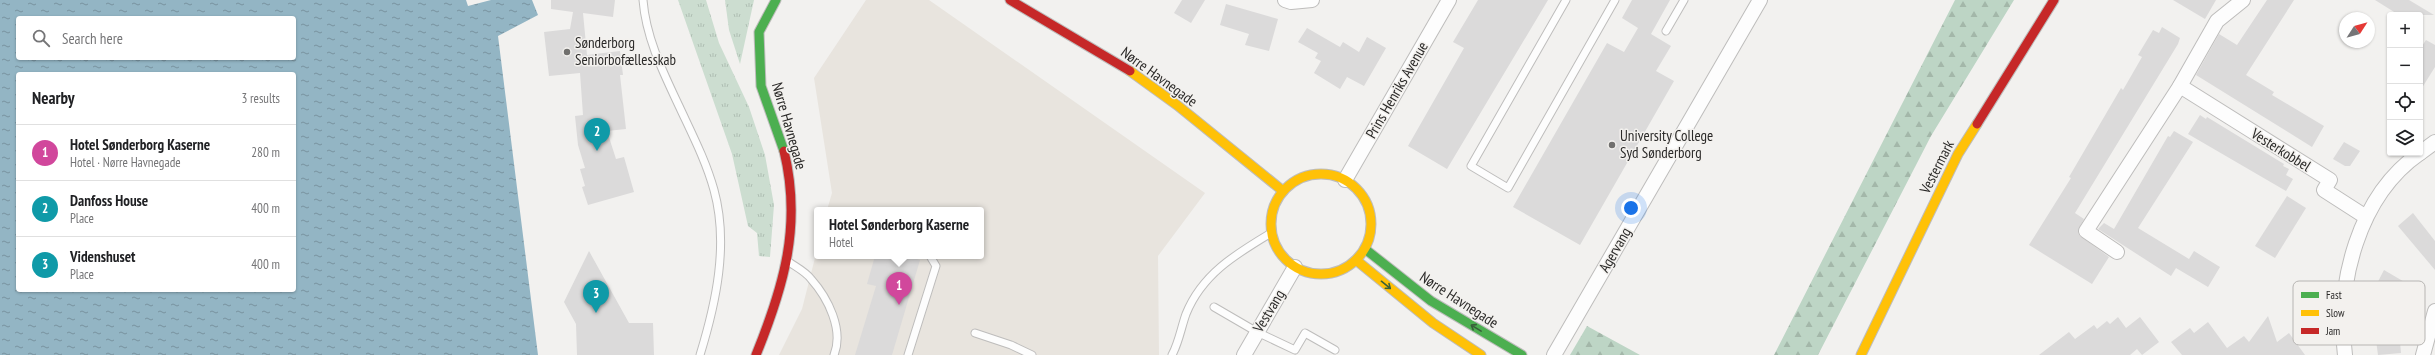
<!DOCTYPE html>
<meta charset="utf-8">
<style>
body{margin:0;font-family:"PT Sans Narrow",sans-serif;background:#f6f6f6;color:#202124}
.controls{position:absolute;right:12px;top:12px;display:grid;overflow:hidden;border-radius:4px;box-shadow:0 1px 3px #0004}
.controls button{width:36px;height:36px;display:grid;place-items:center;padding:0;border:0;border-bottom:1px solid #e0e0e0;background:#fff;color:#202124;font:20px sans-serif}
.compass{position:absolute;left:2339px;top:12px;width:36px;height:36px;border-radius:50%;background:#fff;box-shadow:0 1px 3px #0004;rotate:54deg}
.you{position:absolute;left:1631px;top:208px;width:14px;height:14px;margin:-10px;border:3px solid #fff;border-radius:50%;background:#1a73e8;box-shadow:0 0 0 6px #1a73e833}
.badge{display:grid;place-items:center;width:26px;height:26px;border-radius:50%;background:#b45309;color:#fff;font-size:13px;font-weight:700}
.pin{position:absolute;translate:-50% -33px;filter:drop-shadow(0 1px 2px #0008)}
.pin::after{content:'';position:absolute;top:21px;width:14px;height:12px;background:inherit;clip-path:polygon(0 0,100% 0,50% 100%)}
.popup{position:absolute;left:814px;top:207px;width:170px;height:52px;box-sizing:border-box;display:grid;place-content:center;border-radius:4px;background:#fff;filter:drop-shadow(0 1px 3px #0005);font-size:13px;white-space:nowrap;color:#757577}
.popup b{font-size:15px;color:#202124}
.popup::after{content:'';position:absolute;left:50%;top:100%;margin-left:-8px;border:8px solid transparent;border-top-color:#fff}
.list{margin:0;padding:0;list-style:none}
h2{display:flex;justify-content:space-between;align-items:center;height:52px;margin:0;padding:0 16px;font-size:17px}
h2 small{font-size:13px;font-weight:400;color:#757577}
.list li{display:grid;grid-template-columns:26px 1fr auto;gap:12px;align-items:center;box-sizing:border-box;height:56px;padding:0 16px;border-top:1px solid #e0e0e0}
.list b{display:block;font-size:15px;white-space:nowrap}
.list p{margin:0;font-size:13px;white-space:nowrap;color:#757577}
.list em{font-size:13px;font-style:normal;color:#757577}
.icon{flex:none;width:22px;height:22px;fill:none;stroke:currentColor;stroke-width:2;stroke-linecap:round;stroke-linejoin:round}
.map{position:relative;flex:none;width:2435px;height:355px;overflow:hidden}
.search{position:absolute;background:#fff;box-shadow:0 1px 3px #0004;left:16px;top:16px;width:280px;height:44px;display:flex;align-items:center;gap:10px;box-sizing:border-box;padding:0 14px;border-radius:4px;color:#757577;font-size:15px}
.panel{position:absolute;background:#fff;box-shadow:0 1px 3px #0004;left:16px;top:72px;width:280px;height:220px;border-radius:4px}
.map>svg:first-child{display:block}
</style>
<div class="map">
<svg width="2435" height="355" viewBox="0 0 2435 355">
<defs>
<pattern id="grass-tufts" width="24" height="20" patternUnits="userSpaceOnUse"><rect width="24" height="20" fill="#ccddd0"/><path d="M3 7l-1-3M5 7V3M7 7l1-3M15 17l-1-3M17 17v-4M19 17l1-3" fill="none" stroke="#afbeb3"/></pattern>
<pattern id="forest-firs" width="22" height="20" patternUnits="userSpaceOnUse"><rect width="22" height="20" fill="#bdd5c5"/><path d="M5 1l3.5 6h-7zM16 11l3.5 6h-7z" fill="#a3b7a9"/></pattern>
<pattern id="water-ripples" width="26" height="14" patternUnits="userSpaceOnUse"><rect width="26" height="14" fill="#93b5c4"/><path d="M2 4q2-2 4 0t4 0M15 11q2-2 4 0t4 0" fill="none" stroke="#78939f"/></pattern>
</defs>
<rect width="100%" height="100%" fill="#f2f1ef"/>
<polygon fill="#e8e4de" points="866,0 929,0 1205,193 1158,256 1159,355 779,355 802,309 817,250 817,256 981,256 981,210 827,210 832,193 814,78"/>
<g fill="url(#grass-tufts)">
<polygon points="678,0 706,0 719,43 749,107 765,155 774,205 770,257 759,256 757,233 748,226 732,154"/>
<polygon points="725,0 754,0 740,64 729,30"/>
</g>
<g fill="url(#forest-firs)">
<polygon points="1955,0 2014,0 1931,136 1818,355 1774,355"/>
<polygon points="1587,326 1640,355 1570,355"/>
</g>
<path fill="url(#water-ripples)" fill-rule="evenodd" d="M0,0H466L468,6L491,0H532L538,15L498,36L538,355H0ZM18,18H294V58H18ZM18,74H294V290H18Z"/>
<g fill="#dbdada">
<polygon points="551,0 615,0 613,17 583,13 587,55 620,51 623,75 620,75 626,129 607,131 616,159 624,157 634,192 588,205 582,187 585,186 580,169 585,168 578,145 575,116 583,115 580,73 549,76 544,32 570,29 573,12 551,9"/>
<polygon points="1182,0 1205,0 1191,23 1174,13"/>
<polygon points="1478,0 1548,0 1447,169 1408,146 1464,48 1453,42"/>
<polygon points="1632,0 1670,0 1651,34 1671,46 1656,71 1674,81 1580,245 1513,207 1607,43 1624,52 1638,28 1622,18"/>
<polygon points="2173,0 2216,0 2205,19"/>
<polygon points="2267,0 2294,0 2246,75 2274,92 2272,95 2324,126 2312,147 2196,75 2219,34 2237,45"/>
<polygon points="2375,0 2409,0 2434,15 2399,15"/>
<polygon points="1226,4 1278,19 1269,51 1245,45 1249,34 1220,25"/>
<polygon points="2162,27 2180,38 2178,44 2075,213 2084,219 2078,230 2079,235 2109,257 2092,284 2029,245 2071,178 2069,177 2121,88 2123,90 2142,57 2138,55 2153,30 2159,33"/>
<polygon points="1307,28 1340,47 1343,42 1359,52 1367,37 1386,48 1364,86 1347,77 1340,89 1314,73 1321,61 1315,58 1318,53 1298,42"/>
<polygon points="2426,40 2435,45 2435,67 2420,91 2420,49"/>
<polygon points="2200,115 2206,119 2207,117 2284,164 2283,166 2289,169 2286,175 2293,179 2286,191 2188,134"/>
<polygon points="2174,131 2193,142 2138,228 2189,259 2194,251 2220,267 2208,287 2176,268 2171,276 2098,229 2104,223 2114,229 2168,136 2170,137"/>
<polygon points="2344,142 2360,151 2350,166 2345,166 2333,159"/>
<polygon points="2287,196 2306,208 2275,258 2255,246"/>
<polygon points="2413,213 2435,241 2435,270 2398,226"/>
<polygon points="589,251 629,323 653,323 654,355 577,355 576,324 564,302"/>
<polygon points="875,256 908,256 920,260 892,355 855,355 876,286 867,284"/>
<polygon points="2384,270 2425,294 2405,330 2406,341 2400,342 2401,353 2378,355 2375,333 2384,331 2394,311 2370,297"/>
<polygon points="2268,316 2277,342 2289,333 2305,355 2182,355 2171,342 2190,328 2194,333 2208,322 2227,348 2244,336 2249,342"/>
<polygon points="2118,317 2126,328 2140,317 2159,342 2142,355 2137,349 2130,355 2039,355 2069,332 2075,339 2094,325 2097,329 2107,321 2110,324"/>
</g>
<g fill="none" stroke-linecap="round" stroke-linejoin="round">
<g stroke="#bebdbc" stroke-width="9">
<g id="lane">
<path d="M643,0C646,38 663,72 679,106C692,134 706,161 714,190C729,244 716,303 700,355"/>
<polyline points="1566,0 1471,166 1508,188 1615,0"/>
<polyline points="1666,31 1684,0"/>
<path d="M789,262C796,267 806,272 811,279C828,298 844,330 834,355"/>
<polyline points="1214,307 1257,332 1295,350 1305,333 1335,350"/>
<polyline points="975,333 1011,345 1032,355"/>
<polyline points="908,355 936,266 930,256"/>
<path d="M1172,355C1179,342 1181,328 1186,314C1202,274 1236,254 1271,233"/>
</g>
</g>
<g stroke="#bebdbc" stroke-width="16">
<g id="street">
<polyline points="1285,0 1291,2 1312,0"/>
<polyline points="2180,86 2330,180 2324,190 2366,217"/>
<polyline points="2420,153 2435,142"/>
<polyline points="1345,180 1449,0"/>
<polyline points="2117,252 2086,231 2180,86 2217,21 2243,0"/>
<polyline points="1244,355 1295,267"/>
<polyline points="1554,355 1760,0"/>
<path d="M2345,355C2336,284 2358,196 2420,153"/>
<polyline points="2423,355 2435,311"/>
</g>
</g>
<g stroke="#bebdbc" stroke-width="11">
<g id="fast">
<polyline points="776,0 759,32 761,86 784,151"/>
<polyline points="1365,249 1431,301 1522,355"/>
</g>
</g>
<g stroke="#bebdbc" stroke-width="11">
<g id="slow">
<polyline points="1130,71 1177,105 1283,191"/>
<circle cx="1321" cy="224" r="50"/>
<polyline points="1356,260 1433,323 1481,355"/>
<polyline points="1861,355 1958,154 1977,124"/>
</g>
</g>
<g stroke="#bebdbc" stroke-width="11">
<g id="jam">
<polyline points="1010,0 1130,71"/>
<polyline points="1977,124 2054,0"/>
<path d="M756,355C784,286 802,225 784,151"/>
</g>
</g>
<use href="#lane" stroke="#fdfdfd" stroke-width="7"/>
<use href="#street" stroke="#fdfdfd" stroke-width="14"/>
<use href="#fast" stroke="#4caf50" stroke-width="9"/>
<use href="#slow" stroke="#ffc107" stroke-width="9"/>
<use href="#jam" stroke="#c62828" stroke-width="9"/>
</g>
<defs><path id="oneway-shaft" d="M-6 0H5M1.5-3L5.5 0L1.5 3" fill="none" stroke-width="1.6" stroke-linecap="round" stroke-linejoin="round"/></defs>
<g stroke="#385f39">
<use href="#oneway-shaft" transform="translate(1386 285) rotate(39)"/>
<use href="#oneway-shaft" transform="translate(1476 328) rotate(-149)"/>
</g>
<g fill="#71706e" stroke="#f3f1ee" stroke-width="1.5">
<circle cx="567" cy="52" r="4"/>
<circle cx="1612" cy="145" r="4"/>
</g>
<g text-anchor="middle" stroke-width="3" stroke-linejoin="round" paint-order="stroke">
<g font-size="15" fill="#2b2a29" stroke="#f3f1ee" text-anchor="start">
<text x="575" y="48">Sønderborg<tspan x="575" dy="17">Seniorbofællesskab</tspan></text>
<text x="1620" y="141">University College<tspan x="1620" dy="17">Syd Sønderborg</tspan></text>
</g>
<g font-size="15" fill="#2b2a29" stroke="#f3f1ee">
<text transform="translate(1159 77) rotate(36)" y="5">Nørre Havnegade</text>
<text transform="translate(1397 90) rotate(-60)" y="5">Prins Henriks Avenue</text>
<text transform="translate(789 126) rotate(74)" y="5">Nørre Havnegade</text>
<text transform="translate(2281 150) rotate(32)" y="5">Vesterkobbel</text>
<text transform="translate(1937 167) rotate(-63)" y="5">Vestermark</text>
<text transform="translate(1615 250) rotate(-60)" y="5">Agervang</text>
<text transform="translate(1459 300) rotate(33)" y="5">Nørre Havnegade</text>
<text transform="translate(1269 311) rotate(-59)" y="5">Vestvang</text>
</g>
</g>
<rect x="2293" y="281" width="132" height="64" rx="6" fill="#f3f1ee" stroke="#b7b5b3" stroke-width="1"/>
<rect x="2301" y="292" width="18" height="6" fill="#4caf50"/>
<rect x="2301" y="310" width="18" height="6" fill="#ffc107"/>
<rect x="2301" y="328" width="18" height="6" fill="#c62828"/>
<g font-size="11" fill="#2b2a29">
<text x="2326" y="299">Fast</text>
<text x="2326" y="317">Slow</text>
<text x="2326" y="335">Jam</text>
</g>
</svg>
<div class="controls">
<button>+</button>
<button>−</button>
<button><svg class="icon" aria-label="locate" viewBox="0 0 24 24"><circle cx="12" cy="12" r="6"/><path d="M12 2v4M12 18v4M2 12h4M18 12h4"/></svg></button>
<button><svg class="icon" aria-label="layers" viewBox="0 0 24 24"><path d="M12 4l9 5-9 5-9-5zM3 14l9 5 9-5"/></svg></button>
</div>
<svg class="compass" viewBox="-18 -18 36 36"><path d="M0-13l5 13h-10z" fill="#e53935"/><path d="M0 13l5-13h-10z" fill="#757577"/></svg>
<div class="you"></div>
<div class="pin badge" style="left:899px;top:305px;background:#d1479c">1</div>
<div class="popup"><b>Hotel Sønderborg Kaserne</b>Hotel</div>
<div class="pin badge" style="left:597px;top:151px;background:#0f9aa8">2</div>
<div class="pin badge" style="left:596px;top:313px;background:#0f9aa8">3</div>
<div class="search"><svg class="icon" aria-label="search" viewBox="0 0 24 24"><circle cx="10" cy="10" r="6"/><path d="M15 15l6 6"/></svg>Search here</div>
<section class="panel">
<h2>Nearby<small>3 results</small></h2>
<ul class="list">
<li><span class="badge" style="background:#d1479c">1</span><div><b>Hotel Sønderborg Kaserne</b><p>Hotel · Nørre Havnegade</p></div><em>280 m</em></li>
<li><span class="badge" style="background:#0f9aa8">2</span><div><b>Danfoss House</b><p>Place</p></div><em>400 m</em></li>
<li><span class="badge" style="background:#0f9aa8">3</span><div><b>Videnshuset</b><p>Place</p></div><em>400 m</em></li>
</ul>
</section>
</div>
